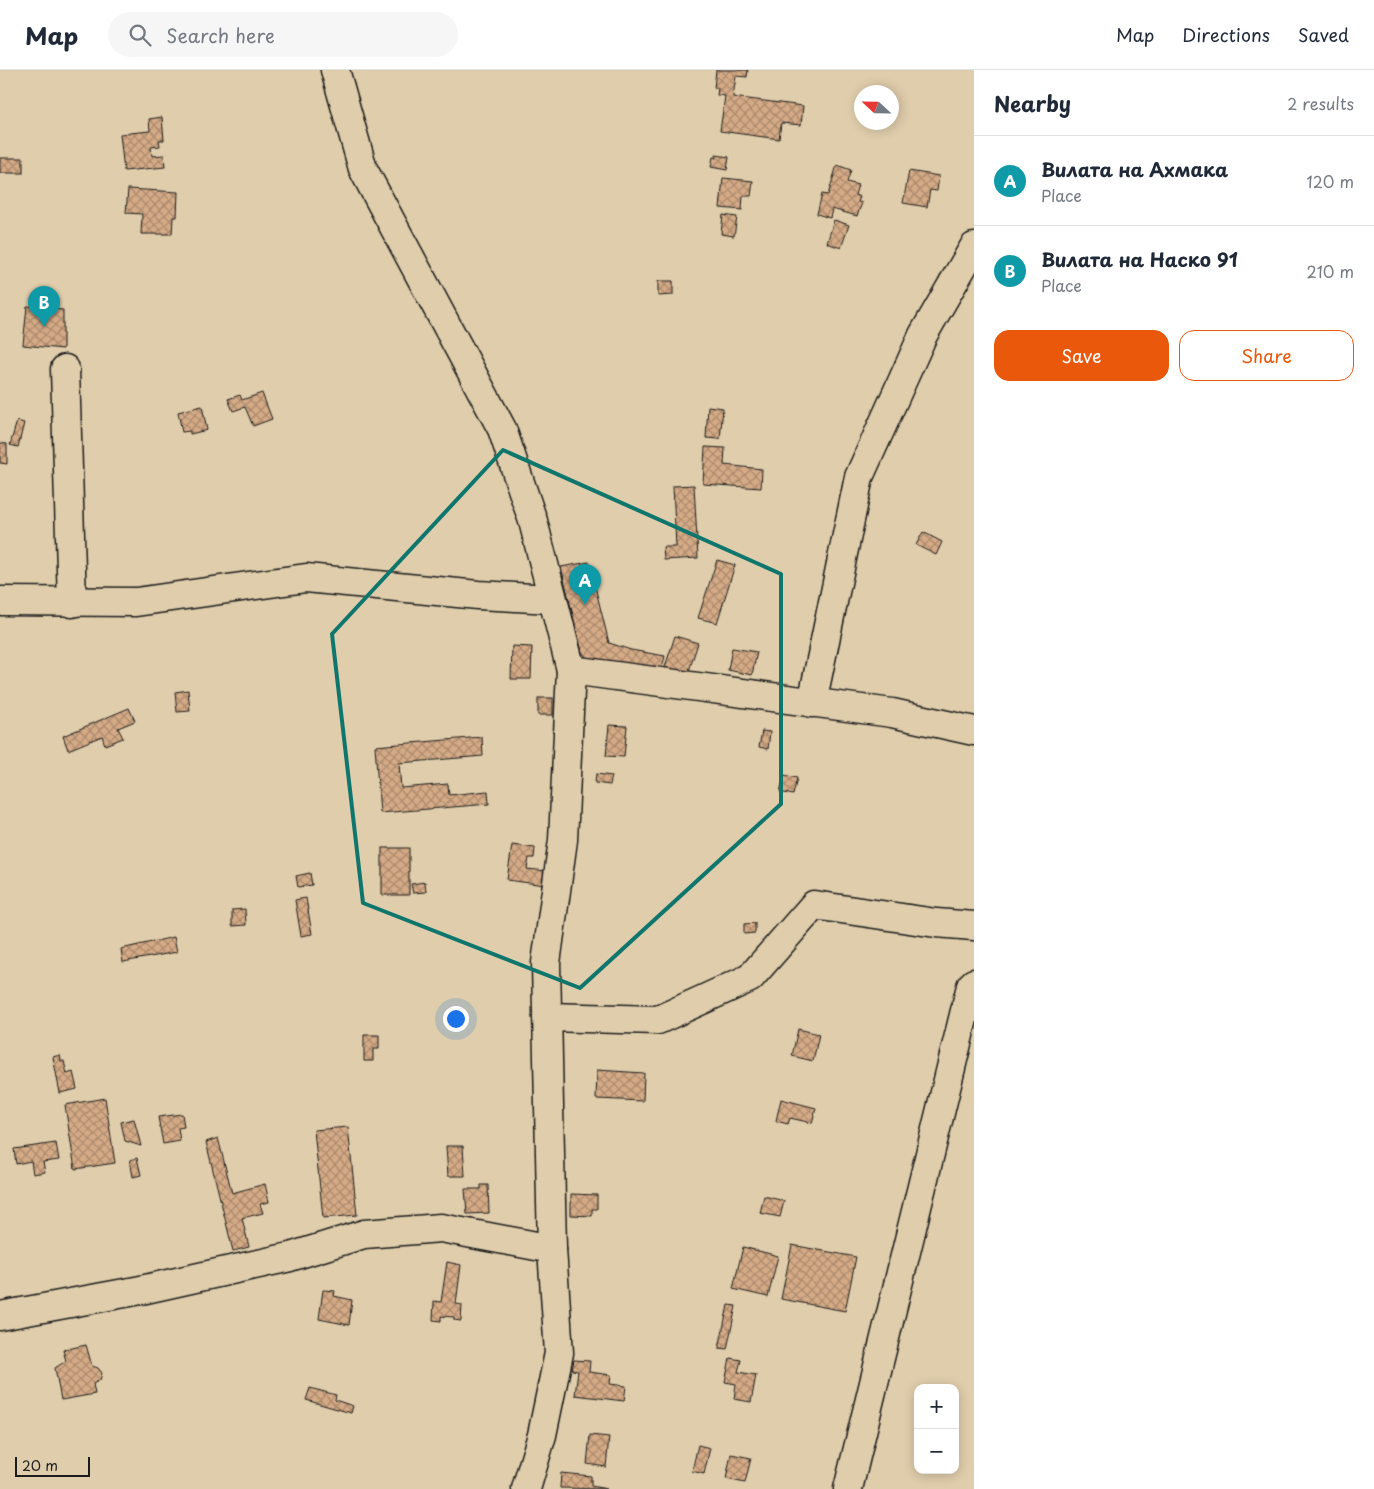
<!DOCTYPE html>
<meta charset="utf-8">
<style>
body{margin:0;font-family:"Playpen Sans",sans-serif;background:#f6f6f7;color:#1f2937}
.controls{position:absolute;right:15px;bottom:15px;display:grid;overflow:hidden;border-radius:10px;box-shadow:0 2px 12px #0003}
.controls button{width:45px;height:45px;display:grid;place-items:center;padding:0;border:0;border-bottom:1px solid #e0e1e3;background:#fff;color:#1f2937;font:25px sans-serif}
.compass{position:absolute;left:854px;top:15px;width:45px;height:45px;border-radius:50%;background:#fff;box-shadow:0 2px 12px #0003;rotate:292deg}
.scale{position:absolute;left:15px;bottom:12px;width:75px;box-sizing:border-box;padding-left:5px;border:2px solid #1c1c1c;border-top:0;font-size:14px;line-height:18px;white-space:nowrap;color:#1c1c1c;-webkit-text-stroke:4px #dfcdab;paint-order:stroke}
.you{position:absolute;left:455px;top:948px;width:18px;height:18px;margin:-12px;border:4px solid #fff;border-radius:50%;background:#1a73e8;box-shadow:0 0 0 8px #1a73e833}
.badge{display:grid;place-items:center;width:32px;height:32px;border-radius:50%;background:#ea580c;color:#fff;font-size:16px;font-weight:700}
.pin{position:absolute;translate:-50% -41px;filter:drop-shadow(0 1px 2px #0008)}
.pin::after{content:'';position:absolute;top:26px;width:18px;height:15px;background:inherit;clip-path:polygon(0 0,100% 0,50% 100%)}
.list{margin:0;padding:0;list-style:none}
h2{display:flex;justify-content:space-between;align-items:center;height:65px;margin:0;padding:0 20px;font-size:21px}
h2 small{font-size:16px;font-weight:400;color:#747a83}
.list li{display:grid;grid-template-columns:32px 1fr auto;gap:15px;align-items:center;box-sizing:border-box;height:90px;padding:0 20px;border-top:1px solid #e0e1e3}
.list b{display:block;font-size:19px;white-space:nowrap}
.list p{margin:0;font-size:16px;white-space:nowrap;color:#747a83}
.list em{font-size:16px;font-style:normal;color:#747a83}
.actions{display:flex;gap:10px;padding:15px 20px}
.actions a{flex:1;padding:11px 0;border:1px solid #ea580c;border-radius:15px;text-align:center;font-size:18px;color:#ea580c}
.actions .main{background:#ea580c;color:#fff}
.icon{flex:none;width:28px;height:28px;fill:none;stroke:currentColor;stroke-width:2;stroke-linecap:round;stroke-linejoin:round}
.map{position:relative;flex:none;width:974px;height:1419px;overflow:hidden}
header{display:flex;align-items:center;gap:30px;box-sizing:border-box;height:70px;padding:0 25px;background:#fff;border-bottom:1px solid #e0e1e3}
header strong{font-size:24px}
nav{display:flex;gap:28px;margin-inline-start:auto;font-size:18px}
.search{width:350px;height:45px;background:#f6f6f7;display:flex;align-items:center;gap:12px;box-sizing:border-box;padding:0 18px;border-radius:28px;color:#747a83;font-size:19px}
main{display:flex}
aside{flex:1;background:#fff}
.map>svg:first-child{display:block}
</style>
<header>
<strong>Map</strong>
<div class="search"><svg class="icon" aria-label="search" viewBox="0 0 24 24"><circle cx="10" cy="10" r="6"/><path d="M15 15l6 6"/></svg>Search here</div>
<nav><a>Map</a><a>Directions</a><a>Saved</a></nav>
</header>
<main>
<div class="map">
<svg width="974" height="1419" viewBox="0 0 974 1419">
<defs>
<pattern id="building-cross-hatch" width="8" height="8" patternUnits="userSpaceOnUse" patternTransform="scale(1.25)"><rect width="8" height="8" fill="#d5ab86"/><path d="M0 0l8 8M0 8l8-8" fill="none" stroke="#ac8a6d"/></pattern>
</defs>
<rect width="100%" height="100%" fill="#dfcdab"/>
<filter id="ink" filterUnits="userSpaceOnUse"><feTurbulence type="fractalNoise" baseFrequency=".02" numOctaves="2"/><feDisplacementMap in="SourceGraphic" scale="10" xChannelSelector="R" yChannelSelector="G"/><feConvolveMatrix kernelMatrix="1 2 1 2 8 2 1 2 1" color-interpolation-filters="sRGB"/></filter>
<g filter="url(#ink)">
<g fill="url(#building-cross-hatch)" stroke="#1c1c1c">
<polygon points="716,0 748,0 747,7 736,6 733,27 803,36 801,55 781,53 779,69 720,61 725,26 717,25 718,18 714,18"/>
<polygon points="162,47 164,70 159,70 160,76 151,77 152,86 164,85 165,97 124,101 120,64 150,61 149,49"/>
<polygon points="716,85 729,87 727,100 711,97 713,87 716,88"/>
<rect x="0" y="88" width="23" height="15"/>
<polygon points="837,95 851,100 847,112 858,115 855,125 860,127 858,132 862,133 857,146 832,139 830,148 817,144 822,124 828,125"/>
<polygon points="909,101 939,106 937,121 930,120 927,137 903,133"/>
<polygon points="723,108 753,111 751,126 743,126 742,140 720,138"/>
<polygon points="128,119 178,122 177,147 173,147 172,164 141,164 142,144 126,143"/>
<polygon points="723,145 737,147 734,166 721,164"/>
<polygon points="834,150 849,155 841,178 827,173"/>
<polygon points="658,211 673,211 673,225 658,226"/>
<polygon points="27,236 63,240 63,279 23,275"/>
<polygon points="262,323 272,349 253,356 245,337 233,341 228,329 240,325 242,330"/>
<polygon points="202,336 207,360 190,364 190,361 182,362 178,342"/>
<polygon points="708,336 723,338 720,369 706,368"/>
<polygon points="17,351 24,353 18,377 10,375"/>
<polygon points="0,373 7,374 7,394 0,393"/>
<polygon points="705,377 725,378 724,395 762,399 761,418 703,414"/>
<polygon points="694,415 698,488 664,490 663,477 676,477 673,416"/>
<polygon points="923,462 942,472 936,485 916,475"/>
<polygon points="717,490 735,495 717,553 698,548"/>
<polygon points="589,492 609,573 631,580 665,586 660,607 588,590 582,582 561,497"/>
<polygon points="675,566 698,573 687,607 664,600"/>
<polygon points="512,576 532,577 531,609 511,609"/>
<polygon points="732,578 757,582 752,605 728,600"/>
<polygon points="188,620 190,641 177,642 175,622"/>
<rect x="538" y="628" width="15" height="17"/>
<polygon points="129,638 135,651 118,658 123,668 105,675 102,666 68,680 63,666"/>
<polygon points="609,655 627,656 624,687 606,686"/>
<polygon points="762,661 770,662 768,679 759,677"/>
<polygon points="482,667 483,686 399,693 401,718 448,714 449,725 488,721 489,734 380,743 375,676"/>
<polygon points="596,704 612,706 610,715 595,713"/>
<polygon points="784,705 797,708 793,725 780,722"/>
<polygon points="512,775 535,778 534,788 529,788 527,799 547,801 545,815 507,810"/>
<rect x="382" y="778" width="27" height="47"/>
<polygon points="310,803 312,815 298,817 296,806"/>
<polygon points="425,812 426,822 413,823 411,814"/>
<polygon points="306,828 312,864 301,866 295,830"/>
<polygon points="245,839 246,855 232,856 232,840"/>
<polygon points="755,853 755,863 744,864 744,854"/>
<polygon points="174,867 177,882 123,892 121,879"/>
<polygon points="798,959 819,964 813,991 792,986"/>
<polygon points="364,965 379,965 379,979 373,979 373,991 364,991"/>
<polygon points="60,985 61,991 64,991 67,1004 73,1002 77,1019 60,1023 53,987"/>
<polygon points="597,1000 644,1003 643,1031 596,1029"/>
<polygon points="105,1028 115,1093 75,1099 65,1035"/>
<polygon points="781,1029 816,1038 812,1053 790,1048 788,1054 776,1051"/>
<polygon points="182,1044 184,1057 178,1058 180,1071 163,1074 158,1047"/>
<polygon points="134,1049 141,1076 125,1071 121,1052"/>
<polygon points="348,1057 357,1145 323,1148 314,1060"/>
<polygon points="218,1068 232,1123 265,1114 269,1132 260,1134 263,1143 242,1148 249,1177 233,1181 206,1072"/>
<polygon points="56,1073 59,1090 43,1092 45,1102 33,1104 31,1091 16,1094 14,1079"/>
<polygon points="446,1076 463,1076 465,1106 448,1106"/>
<polygon points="137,1088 141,1105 133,1107 130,1090"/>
<polygon points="481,1115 488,1115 489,1143 467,1144 465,1119 481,1119"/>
<polygon points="571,1124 597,1125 597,1139 592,1139 592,1146 571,1145"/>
<polygon points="764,1126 784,1131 780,1147 760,1143"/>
<polygon points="792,1175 856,1187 845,1241 781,1229"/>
<polygon points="743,1177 778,1186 768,1227 733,1219"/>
<polygon points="447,1192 461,1195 456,1234 462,1235 461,1251 454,1250 454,1247 441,1246 441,1251 433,1250 434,1231 441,1232"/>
<polygon points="323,1220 335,1221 334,1226 352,1230 349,1255 319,1249"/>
<polygon points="728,1235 736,1236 727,1279 719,1278"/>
<polygon points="86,1275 92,1296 98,1298 102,1303 100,1310 93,1314 95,1324 61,1330 55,1298 66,1291 63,1280"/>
<polygon points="730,1288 741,1290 738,1302 756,1305 751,1332 734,1329 736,1314 725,1312"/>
<polygon points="574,1290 590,1291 589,1302 611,1305 610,1314 626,1316 624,1331 575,1325 578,1301 572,1300"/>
<polygon points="310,1318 336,1325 335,1330 353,1336 351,1343 306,1330"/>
<polygon points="590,1365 609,1367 606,1397 587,1394"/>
<polygon points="698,1375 710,1378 704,1404 692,1401"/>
<polygon points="731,1384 751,1388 745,1413 726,1409"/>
<polygon points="561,1403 591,1406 591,1416 607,1419 560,1418"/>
</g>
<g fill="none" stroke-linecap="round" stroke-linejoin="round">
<g stroke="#1c1c1c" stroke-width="31">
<g id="minor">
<polyline points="335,0 363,99 502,359 533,451 571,600"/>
<polyline points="65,299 72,533"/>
<polyline points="0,531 136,532 306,508 478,525 551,529"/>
<polyline points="812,633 859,407 923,265 974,177"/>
<polyline points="547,947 658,950 750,908 814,835 936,853 974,856"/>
<polyline points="0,1246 141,1220 290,1187 364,1164 441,1158 552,1179"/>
<polyline points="526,1419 542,1365 559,1283 552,1179 546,893 563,770 571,600 892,643 974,661"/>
<polyline points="848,1419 971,916 974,913"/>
</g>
</g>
<use href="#minor" stroke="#dfcdab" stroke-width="28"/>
</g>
</g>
<path fill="none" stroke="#0f766e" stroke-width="4" stroke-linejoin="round" d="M503,380L781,504V734L580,918L363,833L332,564Z"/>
</svg>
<div class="controls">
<button>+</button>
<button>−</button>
</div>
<svg class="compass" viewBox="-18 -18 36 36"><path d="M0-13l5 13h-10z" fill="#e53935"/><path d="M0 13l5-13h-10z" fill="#747a83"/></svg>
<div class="scale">20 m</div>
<div class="you"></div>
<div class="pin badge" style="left:585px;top:535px;background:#0f9aa8">A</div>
<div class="pin badge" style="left:44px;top:257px;background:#0f9aa8">B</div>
</div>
<aside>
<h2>Nearby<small>2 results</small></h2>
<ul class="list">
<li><span class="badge" style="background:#0f9aa8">A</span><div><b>Вилата на Ахмака</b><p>Place</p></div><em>120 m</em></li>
<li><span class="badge" style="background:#0f9aa8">B</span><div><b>Вилата на Наско 91</b><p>Place</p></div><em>210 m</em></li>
</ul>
<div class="actions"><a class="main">Save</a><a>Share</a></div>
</aside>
</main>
